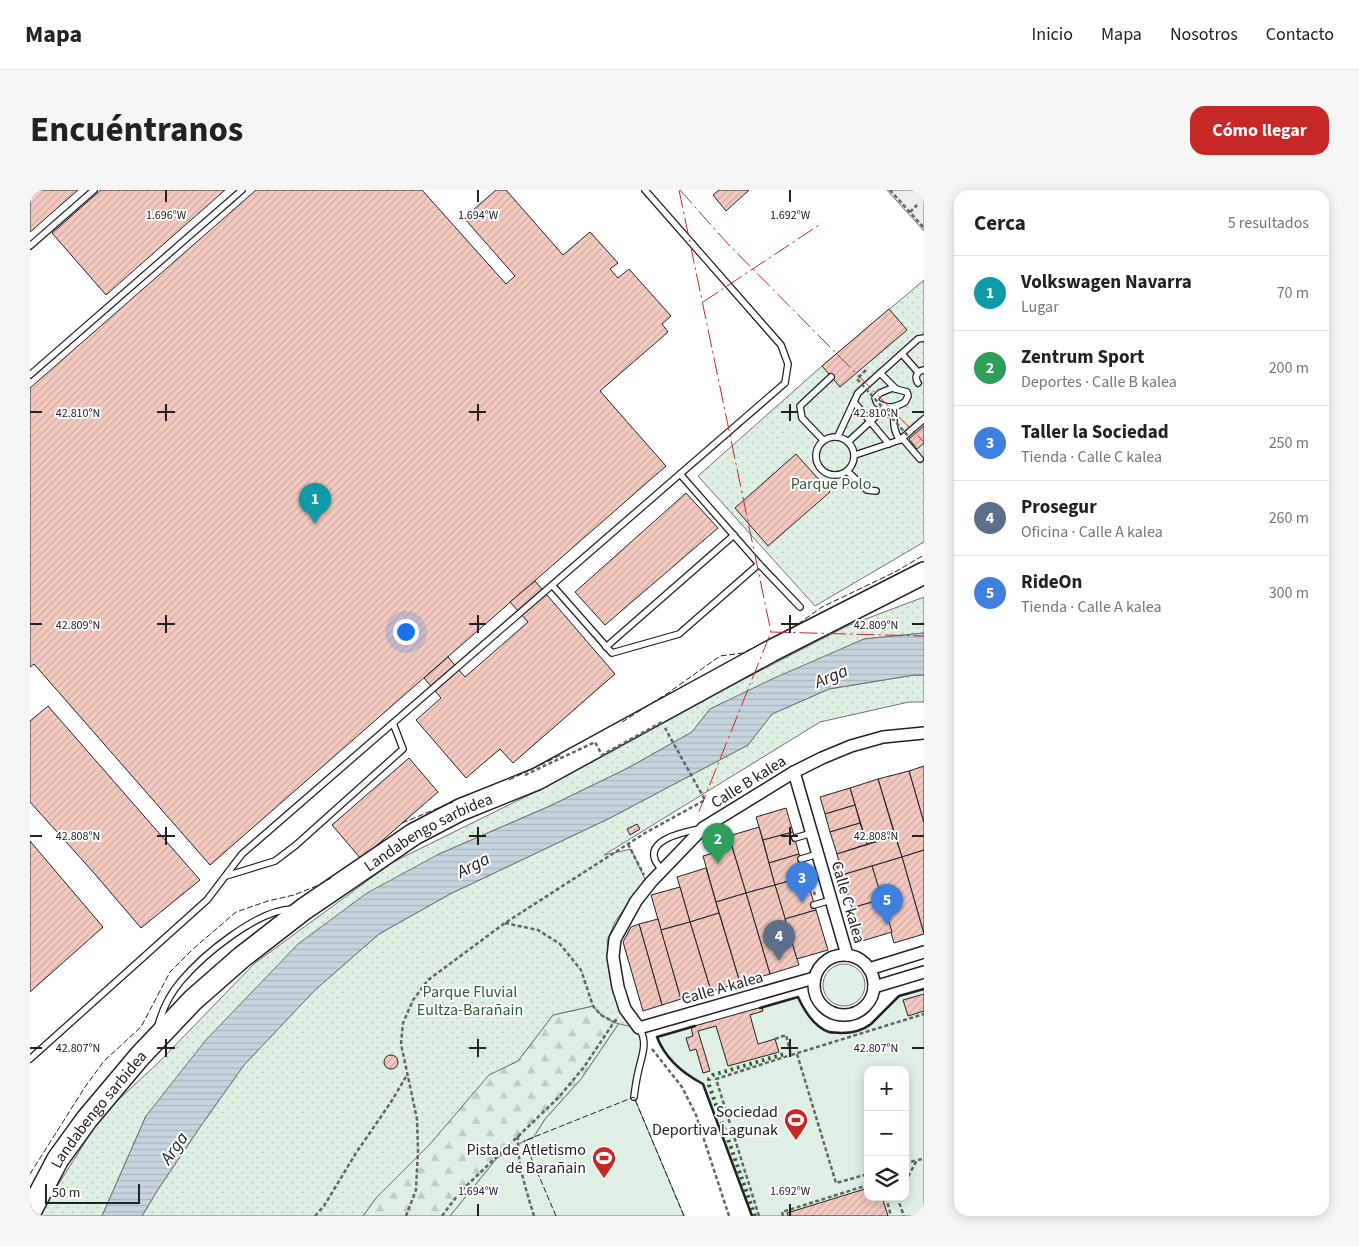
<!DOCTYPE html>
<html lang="es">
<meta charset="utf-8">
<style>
body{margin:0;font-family:"Source Sans 3",sans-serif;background:#f6f6f6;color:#222}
.controls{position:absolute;right:15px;bottom:15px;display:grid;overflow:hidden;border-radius:10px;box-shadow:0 2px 12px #0003}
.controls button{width:45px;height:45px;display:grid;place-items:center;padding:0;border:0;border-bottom:1px solid #e0e0e0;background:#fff;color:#222;font:25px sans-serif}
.scale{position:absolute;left:15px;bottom:12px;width:95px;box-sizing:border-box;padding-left:5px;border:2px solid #222;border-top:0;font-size:14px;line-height:18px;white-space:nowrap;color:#222;-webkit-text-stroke:4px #fff;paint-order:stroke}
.you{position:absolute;left:375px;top:441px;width:18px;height:18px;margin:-12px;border:4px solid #fff;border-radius:50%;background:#1a73e8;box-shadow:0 0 0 8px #1a73e833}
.badge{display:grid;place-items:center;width:32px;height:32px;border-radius:50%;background:#c62828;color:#fff;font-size:16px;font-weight:700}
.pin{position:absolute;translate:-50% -41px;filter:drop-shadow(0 1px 2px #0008)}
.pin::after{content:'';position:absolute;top:26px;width:18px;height:15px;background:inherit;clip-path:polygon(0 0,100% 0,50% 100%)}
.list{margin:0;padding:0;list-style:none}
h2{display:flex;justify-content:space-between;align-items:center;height:65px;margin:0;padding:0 20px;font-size:21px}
h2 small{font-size:16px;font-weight:400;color:#767676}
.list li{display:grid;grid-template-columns:32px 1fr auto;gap:15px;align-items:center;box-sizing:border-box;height:75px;padding:0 20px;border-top:1px solid #e0e0e0}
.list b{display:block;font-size:19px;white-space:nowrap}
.list p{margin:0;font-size:16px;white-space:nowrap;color:#767676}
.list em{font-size:16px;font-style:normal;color:#767676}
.icon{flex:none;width:28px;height:28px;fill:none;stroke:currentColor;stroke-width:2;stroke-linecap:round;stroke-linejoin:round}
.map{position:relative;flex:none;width:894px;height:1026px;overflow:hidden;border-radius:15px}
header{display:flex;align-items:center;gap:30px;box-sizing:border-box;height:70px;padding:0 25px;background:#fff;border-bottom:1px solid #e0e0e0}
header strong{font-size:24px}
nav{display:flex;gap:28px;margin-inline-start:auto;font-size:18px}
.intro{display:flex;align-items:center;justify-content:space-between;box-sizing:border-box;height:120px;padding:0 30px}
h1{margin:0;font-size:35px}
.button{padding:12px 22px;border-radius:15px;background:#c62828;color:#fff;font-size:18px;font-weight:700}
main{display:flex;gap:30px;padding:0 30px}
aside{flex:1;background:#fff;border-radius:15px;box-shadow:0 2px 12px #0003}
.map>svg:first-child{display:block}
</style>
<header>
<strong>Mapa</strong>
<nav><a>Inicio</a><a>Mapa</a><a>Nosotros</a><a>Contacto</a></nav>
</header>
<div class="intro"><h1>Encuéntranos</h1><a class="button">Cómo llegar</a></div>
<main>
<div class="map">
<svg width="894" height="1026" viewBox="0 0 894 1026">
<defs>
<pattern id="forest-firs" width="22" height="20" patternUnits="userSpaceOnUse" patternTransform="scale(1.25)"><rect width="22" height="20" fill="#e0efe3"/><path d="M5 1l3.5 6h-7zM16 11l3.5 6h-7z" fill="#c0cdc2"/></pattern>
<pattern id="park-dots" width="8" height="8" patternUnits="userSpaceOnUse" patternTransform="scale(1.25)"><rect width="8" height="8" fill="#e0efe3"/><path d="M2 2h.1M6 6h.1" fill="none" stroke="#c0cdc2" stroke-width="1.8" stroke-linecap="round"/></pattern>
<pattern id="water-rules" width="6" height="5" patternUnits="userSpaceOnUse" patternTransform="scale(1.25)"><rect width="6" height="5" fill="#c7d3dd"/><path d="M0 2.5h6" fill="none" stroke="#abb5bd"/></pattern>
<pattern id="building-hatch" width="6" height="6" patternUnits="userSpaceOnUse" patternTransform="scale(1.25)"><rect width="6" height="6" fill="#f3c9c0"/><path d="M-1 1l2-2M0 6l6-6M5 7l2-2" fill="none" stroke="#d0aca5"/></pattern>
</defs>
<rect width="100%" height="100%" fill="#fff"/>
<g fill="#e0efe3" stroke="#6f6f6f" fill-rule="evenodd">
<circle cx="814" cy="795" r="21"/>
<path d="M894,799V1026H722L673,894C654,884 635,868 627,847L768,807C774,820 784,837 799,842C802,843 807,842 811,843C822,843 832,841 841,834L869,806ZM838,880H875V1007H838Z"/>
<polygon points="589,833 609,838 614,862 604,907 654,1026 420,1026 467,968 494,951 503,948 515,929 551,889"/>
</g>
<polygon fill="url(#forest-firs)" stroke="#6f6f6f" points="563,816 571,825 589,833 551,889 515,929 503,948 494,951 467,968 420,1026 333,1026 346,1008 400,954 459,884 488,871 523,825"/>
<g fill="url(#park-dots)" stroke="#6f6f6f">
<polygon points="894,90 894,352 785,416 668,286 792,176"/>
<polygon points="894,407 894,443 834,449 680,519 662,542 598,578 520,616 409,664 116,926 72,1026 8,1026 73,924 128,873 225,773 363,672 503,603 677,508 817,436"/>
<path d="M884,485H894V512H879L790,532L574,665L601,659L615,689L585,732L577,751L582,795L609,838C588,834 578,833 563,816L523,825L488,871L459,885L400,954L346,1008L333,1026H112L127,1001L170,937L214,875L285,800L349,744L420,704L580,628L718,555L742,524L799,499Z"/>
</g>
<polygon fill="#ededed" stroke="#6f6f6f" points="857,0 894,0 894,41"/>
<polygon fill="url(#water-rules)" stroke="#6f6f6f" points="894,443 894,485 884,485 799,499 742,524 718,555 580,628 420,704 349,744 285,800 214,875 170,937 127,1001 112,1026 72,1026 116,926 175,851 268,754 337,703 409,664 520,616 598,578 662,542 680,519 742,489 834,449"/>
<g fill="url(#building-hatch)" stroke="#222">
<polygon points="0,0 48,0 0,42"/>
<polygon points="71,0 195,0 76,105 22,43"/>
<polygon points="226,0 392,0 476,94 485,86 434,28 466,0 476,0 533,65 560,42 588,73 580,79 588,88 599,79 641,126 632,134 638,142 570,201 636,276 180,675 4,474 0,477 0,198"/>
<polygon points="689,0 719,0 696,21 683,5"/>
<polygon points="859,119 877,140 810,197 792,176"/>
<polygon points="894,236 894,253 887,259 879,249"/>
<polygon points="766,264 800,302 738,356 705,318"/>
<polygon points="656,303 688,338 575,435 545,402"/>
<polygon points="505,391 585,484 483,573 470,559 436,588 386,530 411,508 394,488 418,467 435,487 498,432 480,412"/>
<polygon points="18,516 170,690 111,738 64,683 0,612 0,531"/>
<polygon points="379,568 408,602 331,669 302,635"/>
<polygon points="894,576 894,633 879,581"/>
<polygon points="879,581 894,633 894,660 872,667 848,589"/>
<polygon points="848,589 865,646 837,654 820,598"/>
<polygon points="820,598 825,615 795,624 790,607"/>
<polygon points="825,615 830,633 800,642 795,624"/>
<polygon points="756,618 763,642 733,650 726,627"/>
<polygon points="830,633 837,654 807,664 800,642"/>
<polygon points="607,634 610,639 600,645 597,639"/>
<polygon points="729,637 745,695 716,703 699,646"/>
<polygon points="763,642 769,664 739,673 733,650"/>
<polygon points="865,646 872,667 812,685 807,664"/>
<polygon points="0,651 73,737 0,802"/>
<polygon points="702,657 716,703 686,712 673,666"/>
<polygon points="894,660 894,744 872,667"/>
<polygon points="769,664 776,686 745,695 739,673"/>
<polygon points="872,667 894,744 864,753 842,676"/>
<polygon points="842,676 852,709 822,718 812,685"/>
<polygon points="676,678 689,723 660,732 647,687"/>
<polygon points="776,686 786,720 755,729 745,695"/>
<polygon points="745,695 769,775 740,784 716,703"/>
<polygon points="650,697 660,732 631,740 621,705"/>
<polygon points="716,703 740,784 710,793 686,712"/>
<polygon points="852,709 862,742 832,751 822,718"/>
<polygon points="786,720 798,760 767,769 755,729"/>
<polygon points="689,723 710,793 681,801 660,732"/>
<polygon points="628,729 651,809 632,815 609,734"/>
<polygon points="660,732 681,801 651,809 631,740"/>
<polygon points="609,734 632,815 613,821 593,752 601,737"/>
<polygon points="894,804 894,821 878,826 873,810"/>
<polygon points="732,817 733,821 720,825 728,854 745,849 749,862 698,876 686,836 668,841 680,881 673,883 666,859 660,861 656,848 663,846 661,837"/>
<circle cx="361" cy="872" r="7"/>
<polygon points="838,998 838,1007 852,1007 858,1026 758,1026 757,1023"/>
</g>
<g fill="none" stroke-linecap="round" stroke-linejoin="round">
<g stroke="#222" stroke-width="8">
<g id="lane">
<polyline points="0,56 64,0"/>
<polyline points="872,164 888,182"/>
<polyline points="850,183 866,199"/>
<polyline points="0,185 212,0"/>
<path d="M888,193C884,187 887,181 894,180"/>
<path d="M862,198L877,202L878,206L875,212C864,218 859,219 847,213L845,208L850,203Z"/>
<polyline points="824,212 859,254"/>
<path d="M864,217C864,230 862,239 870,250"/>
<polyline points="808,246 828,203 888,149 894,148"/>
<circle cx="805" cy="266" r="19"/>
<polyline points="872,248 890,269"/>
<polyline points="793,250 772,228 770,216 801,187"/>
<polyline points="818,252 856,217"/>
<polyline points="825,265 870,250 894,229"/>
<polyline points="817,281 837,300 846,301"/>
<polyline points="650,284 729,374 770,417"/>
<polyline points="522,395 582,463 649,444 729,374"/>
<polyline points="576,457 704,345"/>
<polyline points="765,648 782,643"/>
<polyline points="771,669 788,664"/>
<path d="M632,680C630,677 626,673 625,670C617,649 655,642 669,639"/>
<polyline points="196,686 245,671 266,655 373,559 363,533"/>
<polyline points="784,715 801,710"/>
<path d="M128,836C132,820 140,804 151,791C173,765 227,720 262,719"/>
<polyline points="0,869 177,710 212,664 755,193 758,174 751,155 615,0"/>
<path d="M604,907C605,899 606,891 608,883C611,867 619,853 609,838"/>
</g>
</g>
<g stroke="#222" stroke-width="14">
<g id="street">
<polyline points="764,582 817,765"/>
<circle cx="814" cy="795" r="30"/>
<polyline points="839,779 894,762"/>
<polyline points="784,788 609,838 595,819 588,797 583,767 585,749 606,711 621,692 673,638 764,582 792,568 821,556 853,547 894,543"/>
<polyline points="844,797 894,782"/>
</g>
</g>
<g stroke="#222" stroke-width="24">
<g id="highway">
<path id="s1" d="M0,1022L28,969L57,929L110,866L163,810L212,767L274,719L384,644L430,620L507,589L741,461L894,383"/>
</g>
</g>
<g stroke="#646464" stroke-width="2.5" stroke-dasharray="4 2.5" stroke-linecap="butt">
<polyline points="860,0 894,38"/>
<polyline points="880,22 887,15"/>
<polyline points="598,654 614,685"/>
<polyline points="807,675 812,694"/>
<polyline points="778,683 785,705"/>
<polyline points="475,733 508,740 530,754 551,780 563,816 571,825 584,832"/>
<polyline points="745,849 756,845 761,865 894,824"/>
<polyline points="622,859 652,897 666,925 699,1026"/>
<polyline points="767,864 806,993 838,984"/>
<path d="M488,946C487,974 496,999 504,1026"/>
<polyline points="875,974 887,970"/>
<polyline points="875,992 887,970 894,969"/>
<polyline points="856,1007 861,1026"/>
<polyline points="867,1007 874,1026"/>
<polyline points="285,1026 294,1016 326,963 361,912 377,885"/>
<polyline points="376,1026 386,1000 388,960 387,929 371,854 373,833 383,810 398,790 475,733 615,643 675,610 635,538"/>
<polyline points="412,1026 430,1002 529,907 554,877 584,832 588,828"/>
<polyline points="729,1026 686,889 761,865"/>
<polyline points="753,1026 752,1022 838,995"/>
</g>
<use href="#lane" stroke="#fff" stroke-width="5.5"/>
<use href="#street" stroke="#fff" stroke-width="11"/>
<use href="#highway" stroke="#fff" stroke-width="21"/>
<g stroke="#646464" stroke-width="2.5" stroke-dasharray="4 2.5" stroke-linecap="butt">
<polyline points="836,180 827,189 880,248"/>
<polyline points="495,585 565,552 572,565 632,532"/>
</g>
<polyline stroke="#2f5e38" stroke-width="4" stroke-dasharray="2.5 4" stroke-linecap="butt" points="725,1026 679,895 679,889 683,885 754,864"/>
<g stroke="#222" stroke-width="1" stroke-dasharray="6 2.5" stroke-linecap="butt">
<polyline points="761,439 792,417 865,382 894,365"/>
<polyline points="592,532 638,503 690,466 713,463 734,452"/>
<polyline points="479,590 531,565"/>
<polyline points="372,633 423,612"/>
<polyline points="0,984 55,897 74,871 111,837 140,782 163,759 206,722 238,711 264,705 289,695 301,688"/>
<polyline points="526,1026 494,951 604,907 654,1026"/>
</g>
<g stroke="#222" stroke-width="2.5">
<path d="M730,818L768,807C774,820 784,837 799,842C802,843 807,842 811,843C822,843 832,841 841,834L869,806L894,799"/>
<path d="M665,836L627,847C635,868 654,884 673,894L722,1026"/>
</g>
<g stroke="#c62828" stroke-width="1" stroke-dasharray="18 4 2.5 4" stroke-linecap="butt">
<polyline points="649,0 741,442 668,624"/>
<polyline points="650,0 698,54 894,252"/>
<polyline points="673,112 792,33"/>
<polyline points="741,442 894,446"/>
</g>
</g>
<path fill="none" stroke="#222" stroke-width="2" d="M136,0V12M448,0V12M760,0V12M136,214V231M448,214V231M760,214V231M0,222H12M127,222H145M439,222H456M751,222H768M882,222H894M136,425V443M448,425V443M760,425V443M0,434H12M127,434H145M439,434H456M751,434H768M882,434H894M136,637V655M448,637V655M760,637V655M0,646H12M127,646H145M439,646H456M751,646H768M882,646H894M136,849V867M448,849V867M760,849V867M0,858H12M127,858H145M439,858H456M751,858H768M882,858H894M448,1014V1026M760,1014V1026"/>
<defs>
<g id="stadium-pin" transform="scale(1.25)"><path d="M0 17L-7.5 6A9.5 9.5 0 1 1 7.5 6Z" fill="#c62828" stroke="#fff"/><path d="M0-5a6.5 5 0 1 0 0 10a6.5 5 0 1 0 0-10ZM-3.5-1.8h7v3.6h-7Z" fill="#fff"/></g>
</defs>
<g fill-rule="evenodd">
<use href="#stadium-pin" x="766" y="930"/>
<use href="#stadium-pin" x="574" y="968"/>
</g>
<g text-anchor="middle" stroke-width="4" stroke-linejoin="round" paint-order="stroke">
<g font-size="16" fill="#2f5e38" stroke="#fff">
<text x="801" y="299">Parque Polo</text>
<text x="440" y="807">Parque Fluvial<tspan x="440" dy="18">Eultza-Barañain</tspan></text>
</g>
<g font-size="16" fill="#222" stroke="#fff">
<text transform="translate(718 591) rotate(-32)" y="6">Calle B kalea</text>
<text dy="6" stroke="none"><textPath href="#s1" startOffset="559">Landabengo sarbidea</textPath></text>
<text transform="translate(819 712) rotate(74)" y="6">Calle C kalea</text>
<text transform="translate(692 797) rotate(-16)" y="6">Calle A kalea</text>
<text dy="6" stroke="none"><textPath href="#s1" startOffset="124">Landabengo sarbidea</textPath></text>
</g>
<g font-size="16" fill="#222" stroke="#fff" text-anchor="end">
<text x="748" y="927">Sociedad<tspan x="748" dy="18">Deportiva Lagunak</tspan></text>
<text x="556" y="965">Pista de Atletismo<tspan x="556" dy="18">de Barañain</tspan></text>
</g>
<g font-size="18" font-style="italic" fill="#222" stroke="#fff">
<text transform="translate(801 486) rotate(-23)" y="6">Arga</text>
<text transform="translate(443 675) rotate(-28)" y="6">Arga</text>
<text transform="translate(144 958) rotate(-55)" y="6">Arga</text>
</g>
</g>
<g font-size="12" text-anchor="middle" fill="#222" stroke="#fff" stroke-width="4" stroke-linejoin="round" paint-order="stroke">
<text x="136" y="29">1.696°W</text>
<text x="448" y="29">1.694°W</text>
<text x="760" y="29">1.692°W</text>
<text x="48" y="227">42.810°N</text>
<text x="846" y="227">42.810°N</text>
<text x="48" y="439">42.809°N</text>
<text x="846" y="439">42.809°N</text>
<text x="48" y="650">42.808°N</text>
<text x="846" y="650">42.808°N</text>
<text x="48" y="862">42.807°N</text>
<text x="846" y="862">42.807°N</text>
<text x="448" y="1005">1.694°W</text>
<text x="760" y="1005">1.692°W</text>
</g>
</svg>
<div class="controls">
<button>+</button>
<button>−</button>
<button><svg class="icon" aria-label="layers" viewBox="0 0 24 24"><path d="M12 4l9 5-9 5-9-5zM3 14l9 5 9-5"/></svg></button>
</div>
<div class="scale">50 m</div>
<div class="you"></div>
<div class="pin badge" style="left:285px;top:334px;background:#0f9aa8">1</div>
<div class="pin badge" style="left:688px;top:674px;background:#2e9e5b">2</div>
<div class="pin badge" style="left:772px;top:713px;background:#3f7fe0">3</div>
<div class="pin badge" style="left:749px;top:771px;background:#5c6f8a">4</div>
<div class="pin badge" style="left:857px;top:735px;background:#3f7fe0">5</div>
</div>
<aside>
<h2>Cerca<small>5 resultados</small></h2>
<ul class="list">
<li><span class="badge" style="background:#0f9aa8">1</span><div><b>Volkswagen Navarra</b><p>Lugar</p></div><em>70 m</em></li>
<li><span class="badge" style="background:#2e9e5b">2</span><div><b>Zentrum Sport</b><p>Deportes · Calle B kalea</p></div><em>200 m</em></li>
<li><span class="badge" style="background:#3f7fe0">3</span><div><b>Taller la Sociedad</b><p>Tienda · Calle C kalea</p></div><em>250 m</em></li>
<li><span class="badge" style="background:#5c6f8a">4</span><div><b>Prosegur</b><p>Oficina · Calle A kalea</p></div><em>260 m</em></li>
<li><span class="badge" style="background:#3f7fe0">5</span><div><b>RideOn</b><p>Tienda · Calle A kalea</p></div><em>300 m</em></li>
</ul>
</aside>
</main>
